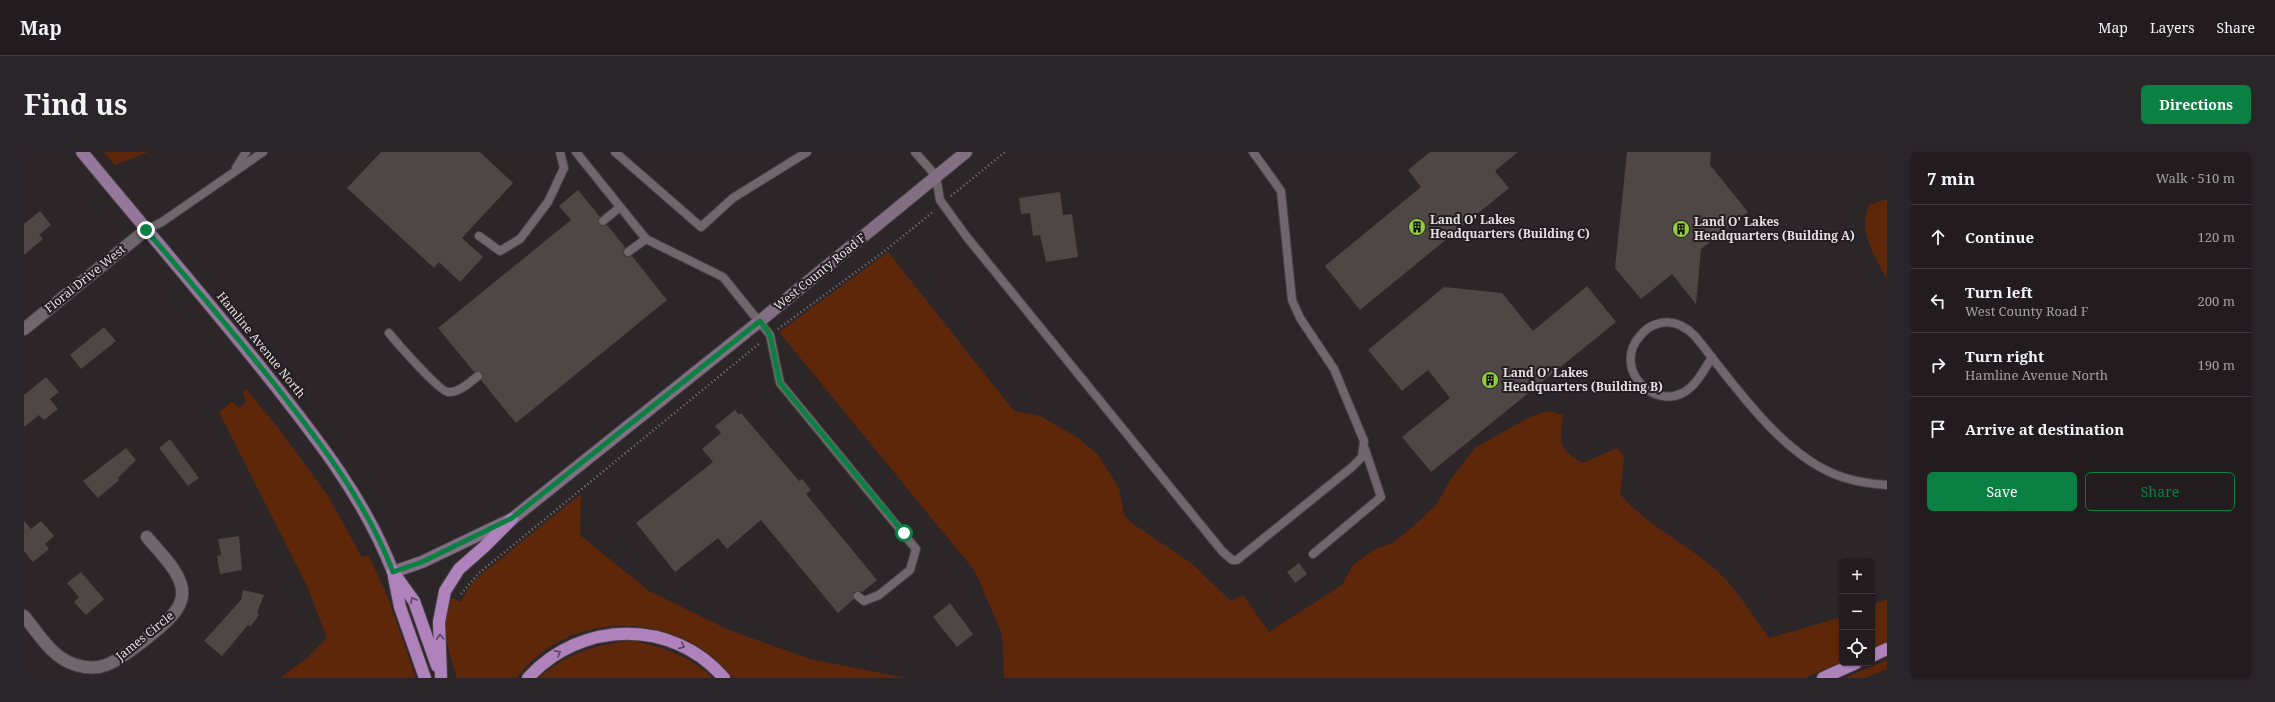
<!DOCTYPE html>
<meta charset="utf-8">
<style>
body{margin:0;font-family:"Noto Serif",serif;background:#2a2528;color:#f1f3f6}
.controls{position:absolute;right:12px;bottom:12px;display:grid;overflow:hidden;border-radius:6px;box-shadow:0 1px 3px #0004}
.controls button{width:36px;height:36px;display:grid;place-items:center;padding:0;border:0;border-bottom:1px solid #3f3a3d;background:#221c1f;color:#f1f3f6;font:20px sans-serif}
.stop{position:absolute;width:12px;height:12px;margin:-9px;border:3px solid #0b8043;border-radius:50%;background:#fff}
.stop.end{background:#0b8043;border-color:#fff;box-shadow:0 1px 4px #0008}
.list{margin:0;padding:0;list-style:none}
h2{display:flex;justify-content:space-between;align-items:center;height:52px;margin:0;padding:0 16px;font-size:17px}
h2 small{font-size:13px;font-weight:400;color:#a2a1a4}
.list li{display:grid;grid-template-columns:26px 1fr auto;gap:12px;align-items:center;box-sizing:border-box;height:64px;padding:0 16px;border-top:1px solid #3f3a3d}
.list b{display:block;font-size:15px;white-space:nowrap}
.list p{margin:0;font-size:13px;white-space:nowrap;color:#a2a1a4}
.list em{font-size:13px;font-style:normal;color:#a2a1a4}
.actions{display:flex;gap:8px;padding:12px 16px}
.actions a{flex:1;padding:9px 0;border:1px solid #0b8043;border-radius:6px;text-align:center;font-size:14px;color:#0b8043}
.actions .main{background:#0b8043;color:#fff}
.icon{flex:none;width:22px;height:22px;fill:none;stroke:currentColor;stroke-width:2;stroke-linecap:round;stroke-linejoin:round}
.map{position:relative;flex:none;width:1863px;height:526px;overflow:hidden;border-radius:6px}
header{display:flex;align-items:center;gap:24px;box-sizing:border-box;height:56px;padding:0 20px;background:#221c1f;border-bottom:1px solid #3f3a3d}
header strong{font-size:19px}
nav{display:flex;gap:22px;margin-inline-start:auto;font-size:14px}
.intro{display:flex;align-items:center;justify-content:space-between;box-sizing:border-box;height:96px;padding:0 24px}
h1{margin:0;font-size:28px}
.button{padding:10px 18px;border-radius:6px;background:#0b8043;color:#fff;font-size:14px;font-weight:700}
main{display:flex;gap:24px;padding:0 24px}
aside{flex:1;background:#221c1f;border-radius:6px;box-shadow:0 1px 3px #0004}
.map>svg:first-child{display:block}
</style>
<header>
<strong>Map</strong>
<nav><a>Map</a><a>Layers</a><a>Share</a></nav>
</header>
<div class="intro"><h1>Find us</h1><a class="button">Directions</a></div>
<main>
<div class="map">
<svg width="1863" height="526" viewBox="0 0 1863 526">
<rect width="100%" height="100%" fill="#2d2629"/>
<g fill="#5f270a">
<polygon points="80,0 124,0 91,13"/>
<path d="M1860,48H1863V127C1851,104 1833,79 1845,53Z"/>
<path d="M864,100L990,259L1016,264L1056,287L1074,303L1095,336L1100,363L1109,372L1167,411L1207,449L1219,443L1245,480L1318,433L1329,413L1351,397L1369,391L1393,371L1412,353L1429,324L1452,295L1508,264L1524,259L1539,263C1535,289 1534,298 1559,311L1593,296L1600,304L1596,342C1624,375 1661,390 1692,418C1713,437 1729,464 1745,486L1818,465V510L1781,526H980L978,482L951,419L755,180Z"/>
<polygon points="222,237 255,277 304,344 338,405 345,404 364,446 392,526 256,526 283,506 303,486 283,434 195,260 208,250 215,256 222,250 219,240"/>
<path d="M557,342L556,383L625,439L705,478L786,507L882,526H709C656,458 545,455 493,526H433C425,499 416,476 425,448L429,446L436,450L449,430L459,421Z"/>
<polygon points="1863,447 1863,491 1848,497 1848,453"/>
<path d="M607,489C639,494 665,504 689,526H514C542,502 571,492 607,489Z"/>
<polygon points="1863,508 1863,517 1841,526 1820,526"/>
</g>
<g fill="#4f4646">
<polygon points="357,0 456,0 489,31 438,86 459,105 436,130 415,110 410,116 323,36"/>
<polygon points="1406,0 1494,0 1471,19 1485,36 1336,158 1301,114 1397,35 1384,18"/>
<polygon points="1603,0 1687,0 1686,13 1724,60 1677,97 1672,152 1648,122 1617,147 1591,116"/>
<polygon points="554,38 576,65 575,72 577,74 583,73 601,95 599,100 600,104 604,105 608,104 643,148 492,271 457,228 459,224 458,220 450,220 414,176 547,68 535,54"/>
<polygon points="1036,40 1039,63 1048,62 1054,105 1022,110 1016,83 1009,84 1006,61 997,62 995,46"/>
<polygon points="16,59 27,73 15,83 19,87 0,103 0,72"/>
<polygon points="1563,134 1592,170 1407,320 1378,285 1426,246 1404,218 1378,239 1344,198 1420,135 1478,141 1509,179"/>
<polygon points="80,175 92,189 57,217 46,203"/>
<polygon points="22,225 35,240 26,247 34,257 20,268 15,263 0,275 0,243"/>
<polygon points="711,258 715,263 717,261 775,329 778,327 787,338 782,342 853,428 838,440 835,439 830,440 830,447 814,461 737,368 703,397 694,386 651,420 612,371 689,310 678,297 697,281 691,274"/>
<polygon points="146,287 175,326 164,334 135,296"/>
<polygon points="102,296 112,308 94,326 95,328 74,346 59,329"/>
<polygon points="0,369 7,377 17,369 30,384 21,392 25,397 9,410 0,399"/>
<polygon points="215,384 218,418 196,422 193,404 197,403 194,387"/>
<polygon points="1275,411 1283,422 1271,431 1263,420"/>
<polygon points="57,420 80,447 62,463 50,450 55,445 43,431"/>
<polygon points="219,438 240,443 233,461 235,463 226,475 224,473 198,504 180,489 217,448"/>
<polygon points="926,451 949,482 933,495 909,465"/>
</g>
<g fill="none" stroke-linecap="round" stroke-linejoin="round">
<g stroke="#464143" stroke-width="10">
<g id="lane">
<polyline points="552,0 622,87 699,125 746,183 756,231 892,397 886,418 855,443 840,449 834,444"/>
<polyline points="591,0 677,75 709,46 783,0"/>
<polyline points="891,0 912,24 916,48 942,84 1198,399 1208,408 1213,408 1328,315 1338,305 1340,289 1310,217 1276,166 1268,148 1257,39 1229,0"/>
<polyline points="212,16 222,0"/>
<polyline points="579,69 596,55"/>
<polyline points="122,78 138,70 239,0"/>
<polyline points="455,84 476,99 496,87 524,50 540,16 536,0"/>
<polyline points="604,100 622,87"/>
<path d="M365,181C373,191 415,239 424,240C435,241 446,230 454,224"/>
<path d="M1688,205C1682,215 1676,227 1667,235C1635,265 1586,218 1616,184C1621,178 1625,174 1633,172C1648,167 1660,173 1671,184C1709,231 1758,305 1818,325C1833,330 1848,332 1863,333"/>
<polyline points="1289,402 1357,345 1341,297"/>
</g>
</g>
<g stroke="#464143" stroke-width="14">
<g id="street">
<polyline points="0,177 122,78"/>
<path d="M0,464C14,481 29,507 52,513C62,516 72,517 82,513C97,508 145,471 153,457C157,452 159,443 158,437C155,418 135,400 123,385"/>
</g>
</g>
<g stroke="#464143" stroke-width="14">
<polyline id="secondary" points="369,420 398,410 488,367 736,169 942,0"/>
</g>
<g stroke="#464143" stroke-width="14">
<path id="primary" d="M58,0C119,74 182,147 242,222C291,284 340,345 369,420"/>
</g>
<g stroke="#464143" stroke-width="14">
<g id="highway">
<polyline points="369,420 390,449 413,514"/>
<polyline points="370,425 376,455 401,526"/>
<polyline points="1848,504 1863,497"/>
<polyline points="417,524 415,470 421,439 435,417 460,395 488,367"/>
<path d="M504,526C557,468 648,466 700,526"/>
<polyline points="1799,526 1832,511"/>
</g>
</g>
<g stroke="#837d7f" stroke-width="2.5" stroke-dasharray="1 3" stroke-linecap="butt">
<polyline points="927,44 981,0"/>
<polyline points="754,177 862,98 910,59"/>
<polyline points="437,442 455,421 736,191"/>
</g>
<use href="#lane" stroke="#6f676b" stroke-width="8"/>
<use href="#street" stroke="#6f676b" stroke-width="12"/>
<use href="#secondary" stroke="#826f83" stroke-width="12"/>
<use href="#primary" stroke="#96779c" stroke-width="12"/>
<use href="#highway" stroke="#b082bc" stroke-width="12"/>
</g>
<defs><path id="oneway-chevron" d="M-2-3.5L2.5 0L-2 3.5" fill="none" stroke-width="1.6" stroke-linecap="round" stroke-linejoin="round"/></defs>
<g stroke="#5b455e">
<use href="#oneway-chevron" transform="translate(389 448) rotate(-119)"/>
<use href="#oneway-chevron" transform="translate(416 485) rotate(-93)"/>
<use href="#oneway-chevron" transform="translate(658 494) rotate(24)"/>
<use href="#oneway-chevron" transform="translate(534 501) rotate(-29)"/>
</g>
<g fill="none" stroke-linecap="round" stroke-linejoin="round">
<path stroke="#0b8043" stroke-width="5" d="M122,78C165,128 207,178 248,229C295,289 342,349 369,420L398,410L488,366L736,169L746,183L756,231L880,381"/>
</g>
<defs>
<g id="building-disc" transform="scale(0.9)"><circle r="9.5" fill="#93cd3d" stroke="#231c20"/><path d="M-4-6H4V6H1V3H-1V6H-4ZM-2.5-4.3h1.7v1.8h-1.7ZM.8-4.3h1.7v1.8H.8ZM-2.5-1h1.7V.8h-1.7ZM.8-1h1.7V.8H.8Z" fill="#111"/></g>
</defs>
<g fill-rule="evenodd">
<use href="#building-disc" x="1393" y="75"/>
<use href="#building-disc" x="1657" y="77"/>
<use href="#building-disc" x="1466" y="228"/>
</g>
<g text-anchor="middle" stroke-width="4" stroke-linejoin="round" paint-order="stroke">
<g font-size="12" font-weight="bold" fill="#e3dee0" stroke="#231c20" text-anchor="start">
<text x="1406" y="72">Land O' Lakes<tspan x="1406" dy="14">Headquarters (Building C)</tspan></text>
<text x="1670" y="74">Land O' Lakes<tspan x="1670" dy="14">Headquarters (Building A)</tspan></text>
<text x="1479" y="225">Land O' Lakes<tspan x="1479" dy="14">Headquarters (Building B)</tspan></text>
</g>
<g font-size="12" fill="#e3dee0" stroke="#231c20">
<text transform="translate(796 120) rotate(-39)" y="4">West County Road F</text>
<text transform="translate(61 127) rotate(-39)" y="4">Floral Drive West</text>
<text transform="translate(237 193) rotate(51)" y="4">Hamline Avenue North</text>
<text transform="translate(121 484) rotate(-39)" y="4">James Circle</text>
</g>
</g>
</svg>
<div class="controls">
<button>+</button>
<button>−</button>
<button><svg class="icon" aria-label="locate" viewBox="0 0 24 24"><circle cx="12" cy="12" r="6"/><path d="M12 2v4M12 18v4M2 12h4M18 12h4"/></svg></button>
</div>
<div class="stop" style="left:880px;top:381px"></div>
<div class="stop end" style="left:122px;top:78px"></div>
</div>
<aside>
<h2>7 min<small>Walk · 510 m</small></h2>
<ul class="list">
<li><svg class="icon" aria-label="ahead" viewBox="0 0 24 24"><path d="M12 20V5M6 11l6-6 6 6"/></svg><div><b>Continue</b></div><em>120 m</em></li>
<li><svg class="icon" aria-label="left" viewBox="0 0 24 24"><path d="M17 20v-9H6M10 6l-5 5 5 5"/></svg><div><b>Turn left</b><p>West County Road F</p></div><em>200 m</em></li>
<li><svg class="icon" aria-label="right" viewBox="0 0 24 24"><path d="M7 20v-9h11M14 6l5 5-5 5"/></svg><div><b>Turn right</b><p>Hamline Avenue North</p></div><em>190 m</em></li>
<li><svg class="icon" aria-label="arrive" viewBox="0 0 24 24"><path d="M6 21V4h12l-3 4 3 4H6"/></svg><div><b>Arrive at destination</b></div></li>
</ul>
<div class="actions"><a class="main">Save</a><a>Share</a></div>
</aside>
</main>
